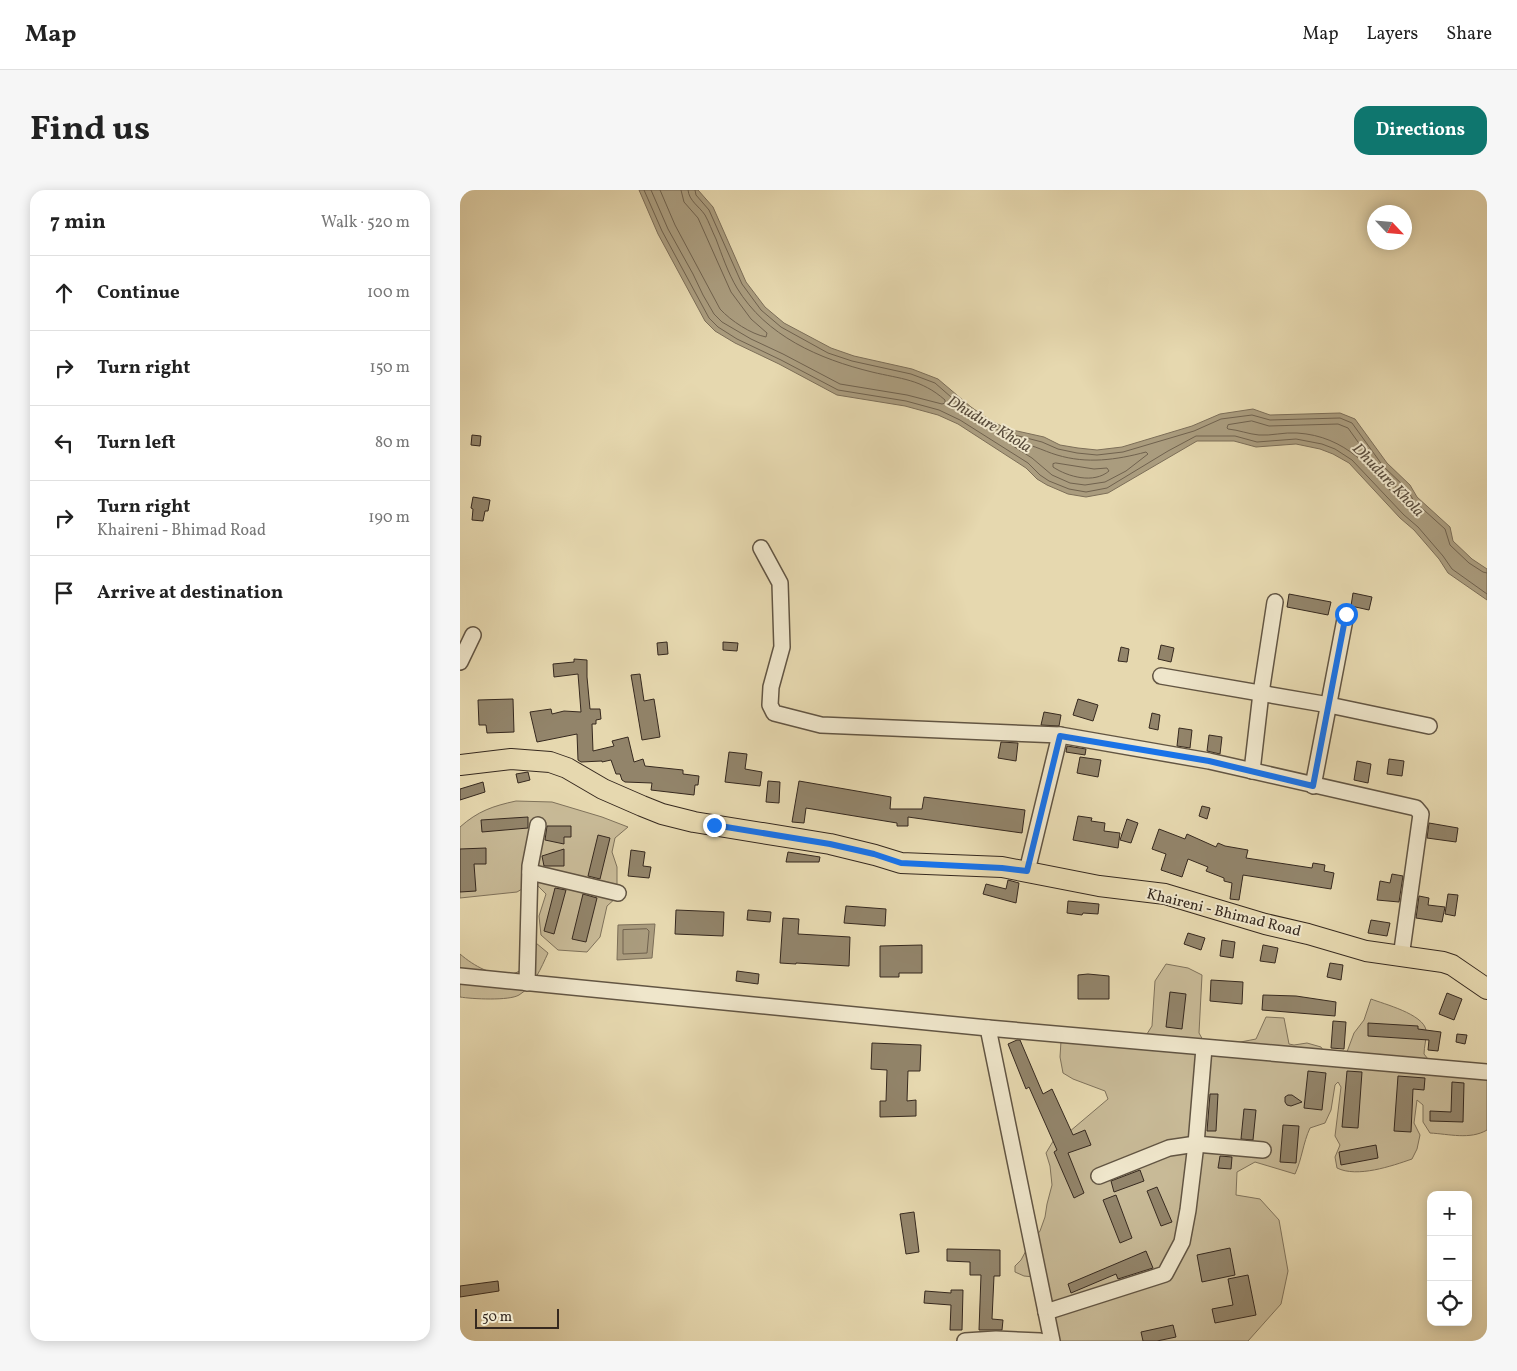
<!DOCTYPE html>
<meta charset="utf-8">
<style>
body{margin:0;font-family:Vollkorn,serif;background:#f6f6f6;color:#222}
.controls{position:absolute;right:15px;bottom:15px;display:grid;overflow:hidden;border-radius:10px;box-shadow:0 2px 12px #0003}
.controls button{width:45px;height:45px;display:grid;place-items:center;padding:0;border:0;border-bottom:1px solid #e0e0e0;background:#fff;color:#222;font:25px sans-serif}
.compass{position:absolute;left:907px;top:15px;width:45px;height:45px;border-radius:50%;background:#fff;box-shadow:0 2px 12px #0003;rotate:116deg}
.scale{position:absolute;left:15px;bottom:12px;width:84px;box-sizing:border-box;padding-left:5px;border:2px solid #36291f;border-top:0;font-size:14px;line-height:18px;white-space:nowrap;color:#36291f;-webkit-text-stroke:4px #efe6cb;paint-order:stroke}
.stop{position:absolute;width:15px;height:15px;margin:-11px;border:4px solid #1a73e8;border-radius:50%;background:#fff}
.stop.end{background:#1a73e8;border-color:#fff;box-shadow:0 1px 5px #0008}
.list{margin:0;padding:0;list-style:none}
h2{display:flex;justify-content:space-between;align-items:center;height:65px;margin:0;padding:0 20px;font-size:21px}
h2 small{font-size:16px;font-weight:400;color:#767676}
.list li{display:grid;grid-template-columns:32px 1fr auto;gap:15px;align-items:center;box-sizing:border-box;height:75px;padding:0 20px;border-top:1px solid #e0e0e0}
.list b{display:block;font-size:19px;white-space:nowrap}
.list p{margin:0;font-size:16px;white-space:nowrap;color:#767676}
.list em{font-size:16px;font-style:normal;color:#767676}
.icon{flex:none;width:28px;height:28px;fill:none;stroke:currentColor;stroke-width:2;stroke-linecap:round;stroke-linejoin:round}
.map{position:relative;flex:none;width:1027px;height:1151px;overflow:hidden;border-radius:15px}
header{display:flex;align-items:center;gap:30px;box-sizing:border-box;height:70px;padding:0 25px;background:#fff;border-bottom:1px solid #e0e0e0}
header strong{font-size:24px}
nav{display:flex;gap:28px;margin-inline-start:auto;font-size:18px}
.intro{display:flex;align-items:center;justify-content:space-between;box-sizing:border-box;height:120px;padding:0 30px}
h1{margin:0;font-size:35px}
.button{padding:12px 22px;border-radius:15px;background:#0f766e;color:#fff;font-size:18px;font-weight:700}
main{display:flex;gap:30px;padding:0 30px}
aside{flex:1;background:#fff;border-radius:15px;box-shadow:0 2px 12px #0003}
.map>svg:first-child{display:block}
</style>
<header>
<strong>Map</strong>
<nav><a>Map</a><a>Layers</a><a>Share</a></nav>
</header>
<div class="intro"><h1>Find us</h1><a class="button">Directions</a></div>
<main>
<aside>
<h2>7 min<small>Walk · 520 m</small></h2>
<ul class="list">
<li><svg class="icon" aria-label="ahead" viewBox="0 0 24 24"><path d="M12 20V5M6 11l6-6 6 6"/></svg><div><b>Continue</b></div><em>100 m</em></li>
<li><svg class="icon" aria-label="right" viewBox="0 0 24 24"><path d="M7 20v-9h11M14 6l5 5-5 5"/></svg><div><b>Turn right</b></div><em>150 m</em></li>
<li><svg class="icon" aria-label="left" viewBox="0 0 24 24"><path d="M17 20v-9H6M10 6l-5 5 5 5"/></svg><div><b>Turn left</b></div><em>80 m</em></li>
<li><svg class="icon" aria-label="right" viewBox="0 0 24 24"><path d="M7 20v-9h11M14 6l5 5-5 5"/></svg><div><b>Turn right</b><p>Khaireni - Bhimad Road</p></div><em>190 m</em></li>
<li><svg class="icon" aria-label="arrive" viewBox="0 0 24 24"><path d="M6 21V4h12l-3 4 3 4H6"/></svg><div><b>Arrive at destination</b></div></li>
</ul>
</aside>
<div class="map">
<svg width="1027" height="1151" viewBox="0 0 1027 1151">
<rect width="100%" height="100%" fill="#e6d8af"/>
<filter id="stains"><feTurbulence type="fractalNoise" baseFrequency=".004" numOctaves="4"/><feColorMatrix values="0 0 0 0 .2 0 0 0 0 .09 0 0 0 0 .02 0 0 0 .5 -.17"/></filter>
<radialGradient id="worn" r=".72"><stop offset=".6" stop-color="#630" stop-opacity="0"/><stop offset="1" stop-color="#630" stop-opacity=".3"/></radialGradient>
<g fill="#c8ba97" stroke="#7f725b">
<path d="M56,611L92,612L142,627L168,637L155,648L152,662L157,677V707L147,716L140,747L127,762L98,760L81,745L79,726L86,704L74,692L57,702L0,708V637C18,621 33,616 56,611Z"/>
<path d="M76,753L88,763C81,778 74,796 59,805C49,811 12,809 0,807V764C14,776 33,787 52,784C57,783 63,779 67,777L68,763Z"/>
<path d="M706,774L728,778L742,785L739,843L744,852L765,855L796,849L806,827L824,828L829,854L834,855L847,853L861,857L874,876L876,877L884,870L894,843L904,830L911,809C924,814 963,824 966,840C967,847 964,857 964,864L968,869L1001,874L1027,886V940C1010,950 989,944 970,943L963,932V915L957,910L954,933L960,945L957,959L952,969C932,976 897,988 877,978L875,967L880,955L875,946L881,897L878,892L875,895L871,920L865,933L850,938C843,953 842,969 835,984L795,972L777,982L776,1005L800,1009L819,1030L828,1081L821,1114L788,1151H600L588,1116L574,1087L564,1086L555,1082V1076L561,1070L568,1057L580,1041L585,1027L587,1014L592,995L590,976L586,963L595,948L609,942L648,909L645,901L613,889L603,883L600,867L601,851L685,847L692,836L695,791Z"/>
</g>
<g fill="#aa9c7e" stroke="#7c6e58">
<polygon points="179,0 238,0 253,17 286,92 305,117 324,133 371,158 394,166 452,179 478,189 511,217 531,231 548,239 584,247 600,255 618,258 637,260 662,257 732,236 760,224 793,219 810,225 880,223 895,229 927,273 950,295 957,307 990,337 993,351 1012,369 1027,379 1027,410 988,383 979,369 954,340 940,328 889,273 873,264 860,259 836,254 796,257 774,251 737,251 648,303 626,307 608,304 587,295 577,289 566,278 498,234 478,225 445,216 377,205 319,174 275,153 255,141 245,131 198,44"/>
<polygon points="195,734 192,768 157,770 158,735"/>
</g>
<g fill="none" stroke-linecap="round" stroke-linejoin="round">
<g stroke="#70624e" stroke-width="1">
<polyline points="184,0 202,41 249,128 258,137 277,149 321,170 378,200 446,211 479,220 500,230 568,273 580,285 589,291 609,299 626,302 647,298 708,261 736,246 775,246 797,252 836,249 862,254 875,259 892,270 944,325 958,337 983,366 992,379 1027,404"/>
<path d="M191,0L208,39L233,84L243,105L254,124L262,132L291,149L323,164L380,194L447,205L482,214L485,213V210C461,189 441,189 412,182C359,169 306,146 277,98C268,83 262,65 256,49C252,41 249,32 245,25C239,16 229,11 228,0"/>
<path d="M200,0L215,35L260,119C271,131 291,144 306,147L307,143L291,129L271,102L238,28L224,12L221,0"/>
<polyline points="235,0 236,5 249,20 282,94 301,120 321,137 368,163 392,171 451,184 475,193 507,221 528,236 547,243 582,252 598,259 617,263 637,265 663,262 734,241 761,229 792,225 810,230 880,228 892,233 923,276 946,298 954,311 985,339 990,355 1009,373 1023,382 1027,383"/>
<path d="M792,231L809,236L878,234L888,238L918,280L941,302L946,313L942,314C912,279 886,246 837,243C824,242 811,246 799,245C788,244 779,240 768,239L767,238L768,235Z"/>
<path d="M552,252C568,252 583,261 597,265C627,274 656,270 686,262L688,264L666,281L645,292L625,295L610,293L592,285L572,268L553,256Z"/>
<path d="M596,273L634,279L647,278L649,281C634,294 608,287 593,277V274Z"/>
<polygon points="187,739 189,741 187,763 163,764 163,740"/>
</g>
</g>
<g fill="#92846a" stroke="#36291f">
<polygon points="12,245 21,246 20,256 11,255"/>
<polygon points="13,307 30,310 28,321 25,321 23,331 12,330 13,319 11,318"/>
<polygon points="893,403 912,407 909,420 891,416"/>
<polygon points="829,404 871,412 868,425 827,417"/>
<polygon points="207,452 208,464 198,465 197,453"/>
<polygon points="263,452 278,453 277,461 263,460"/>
<polygon points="701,455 714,458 711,472 698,469"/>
<polygon points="661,457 669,459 667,472 658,471"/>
<polygon points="114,469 127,470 127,487 130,519 140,519 141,529 136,530 136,534 132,534 133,561 154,556 152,551 168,547 174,572 183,569 185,576 223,580 223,584 239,586 238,595 235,595 234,605 191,600 192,593 165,592 162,590 160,584 156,584 151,570 142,572 142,571 121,572 118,570 117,544 77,552 70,522 91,519 92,524 104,521 121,522 118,484 94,487 93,474 114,472"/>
<polygon points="180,484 184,511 194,509 200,547 182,550 171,485"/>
<polygon points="53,509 54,542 27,543 26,535 19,535 18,510"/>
<polygon points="618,509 638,515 633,531 613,525"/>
<polygon points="584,522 601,525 599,536 581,535"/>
<polygon points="692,523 700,525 698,540 689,538"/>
<polygon points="719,538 732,540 730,558 717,556"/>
<polygon points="749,545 762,547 760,564 747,561"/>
<polygon points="541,552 558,553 556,571 538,568"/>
<polygon points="607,556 626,559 625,565 606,562"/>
<polygon points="269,562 287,564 285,579 302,582 300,596 265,592"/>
<polygon points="620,567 641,570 638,587 617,583"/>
<polygon points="929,569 944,571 942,586 927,584"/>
<polygon points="897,571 911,574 908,593 894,590"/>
<polygon points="68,582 70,590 58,593 56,584"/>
<polygon points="308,591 320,592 319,613 306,612"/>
<polygon points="339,591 431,607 430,619 462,619 464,607 565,620 562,643 448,627 448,636 437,636 437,633 346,618 344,633 332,632"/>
<polygon points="23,592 25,602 0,610 0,599"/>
<polygon points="742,616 750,618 747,629 739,626"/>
<polygon points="618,626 632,628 631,631 645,633 644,641 660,643 658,658 613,650"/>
<polygon points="68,627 68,638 22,642 21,630"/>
<polygon points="667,629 678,633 671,653 660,650"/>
<polygon points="969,633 998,638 996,652 967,648"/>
<polygon points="87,636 111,636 111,647 104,647 104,654 85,650"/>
<polygon points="699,639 725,649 727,644 756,657 758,653 765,656 788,660 786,668 852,678 853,673 865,675 864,681 874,683 871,699 783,685 779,710 770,709 772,693 764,691 764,688 746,681 748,677 728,669 722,687 701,680 706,664 692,659"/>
<polygon points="138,645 150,648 140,689 128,686"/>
<polygon points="26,658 26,674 14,674 16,701 0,702 0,659"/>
<polygon points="104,659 104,676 84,676 82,666"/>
<polygon points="171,660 185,662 183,676 191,677 189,688 168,686"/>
<polygon points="328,662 360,667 359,672 326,672"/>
<polygon points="932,684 943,686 939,712 917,710 920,691 930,693"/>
<polygon points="548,690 559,693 556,713 523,704 526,694 546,699"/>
<polygon points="95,698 106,700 94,744 84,741"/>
<polygon points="123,704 137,708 126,752 112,749"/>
<polygon points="988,704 998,705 995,726 985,724"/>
<polygon points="959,706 969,708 968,715 985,717 982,732 956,728"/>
<polygon points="608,711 639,714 638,724 623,723 622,725 607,723"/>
<polygon points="386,716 426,719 425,736 384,733"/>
<polygon points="216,720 264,722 263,746 215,744"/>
<polygon points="288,720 311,722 310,732 287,730"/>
<polygon points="323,728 339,729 338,744 390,747 389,776 336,773 336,774 320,773"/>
<polygon points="911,730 930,733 927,746 908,743"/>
<polygon points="728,743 745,748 741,760 724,754"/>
<polygon points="762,750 775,752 773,768 760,766"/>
<polygon points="462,755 462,783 439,783 439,787 420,787 420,756"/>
<polygon points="803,755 818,758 815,773 800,771"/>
<polygon points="870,773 883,775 881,790 867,787"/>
<polygon points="277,781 299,784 298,794 276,791"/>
<polygon points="628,784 649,786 649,809 618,809 618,785"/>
<polygon points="751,790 783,792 782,814 750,811"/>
<polygon points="710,802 726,804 722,839 706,837"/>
<polygon points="987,803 1002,809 994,830 979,824"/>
<polygon points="803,805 836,806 876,812 875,826 802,820"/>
<polygon points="873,831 886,832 884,859 871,858"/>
<polygon points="908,833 958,836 958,839 981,842 978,861 968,860 969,850 908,846"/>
<polygon points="997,844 1007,845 1005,854 996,852"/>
<polygon points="557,850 560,850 583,904 592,899 613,945 625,940 631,955 608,963 624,1003 614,1008 594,962 597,960 569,897 566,899 548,854"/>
<polygon points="412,853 461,855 460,881 448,881 447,911 456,910 456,926 420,927 420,911 426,911 427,880 411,879"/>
<polygon points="848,881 866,883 862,920 844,918"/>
<polygon points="887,881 902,882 898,938 882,937"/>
<polygon points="938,886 965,888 964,900 953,899 951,942 934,941"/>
<polygon points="992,892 1004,893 1003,932 970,931 970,921 991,922"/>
<polygon points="750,904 758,904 756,941 747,941"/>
<polygon points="828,905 832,905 842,912 831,916 827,915 825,912 825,907"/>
<polygon points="784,919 796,920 793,950 781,949"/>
<polygon points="823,935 839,936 836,973 820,972"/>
<polygon points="916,955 918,968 881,975 879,962"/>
<polygon points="760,966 772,967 771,979 758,978"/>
<polygon points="680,980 684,991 654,1002 651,991"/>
<polygon points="697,997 712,1032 701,1036 687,1001"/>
<polygon points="656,1005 672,1048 660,1053 643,1010"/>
<polygon points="454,1022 459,1062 446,1064 440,1024"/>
<polygon points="770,1058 775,1085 742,1092 737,1065"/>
<polygon points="487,1059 540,1060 540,1086 534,1086 532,1129 543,1130 542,1140 519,1140 521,1085 510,1085 510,1072 487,1071"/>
<polygon points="686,1061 693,1078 658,1089 656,1084 611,1103 608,1094"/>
<polygon points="788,1085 796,1125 755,1133 752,1119 773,1115 768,1089"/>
<polygon points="38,1091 39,1101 0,1107 0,1096"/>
<polygon points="491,1100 503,1100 502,1140 490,1140 491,1115 464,1113 465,1101 491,1103"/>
<polygon points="713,1135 716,1147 697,1151 683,1151 681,1142"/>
</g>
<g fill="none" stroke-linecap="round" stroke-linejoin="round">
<g stroke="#625543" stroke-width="18">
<g id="minor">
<polyline points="301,358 320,393 322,457 311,497 310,515 314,523 361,535 600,545"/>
<polyline points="0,472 13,445"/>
<polyline points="701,486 869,515 969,536"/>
<polyline points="792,581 801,503 815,412"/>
<polyline points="853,596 886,424"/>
<polyline points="567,681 600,545 749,571 956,618 961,624 941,767"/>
<polyline points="70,682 158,703"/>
<polyline points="0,786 528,838 1027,882"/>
<polyline points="67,793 70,676 78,635"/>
<polyline points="528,838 592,1151"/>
<polyline points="639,986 709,958 736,954 803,960"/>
<polyline points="586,1122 705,1084 722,1052 728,1020 736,954 744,858"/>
<polyline points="505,1151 536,1149 580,1151"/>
</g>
</g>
<g stroke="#36291f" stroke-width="22">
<polyline id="major" points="0,575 51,569 90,572 107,578 143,599 182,616 202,624 234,632 370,654 415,665 441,673 542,677 639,696 705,704 805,734 848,744 906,761 983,772 992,775 1027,799"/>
</g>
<use href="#minor" stroke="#efe6cb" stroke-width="15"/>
<use href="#major" stroke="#e6d8af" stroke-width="20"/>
</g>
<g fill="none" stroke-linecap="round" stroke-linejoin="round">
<polyline stroke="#1a73e8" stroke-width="6" points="254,635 370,654 414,664 441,673 542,678 567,681 600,546 749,571 853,596 886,424"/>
</g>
<g text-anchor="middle" stroke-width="4" stroke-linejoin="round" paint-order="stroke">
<g font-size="15" fill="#36291f" stroke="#efe6cb">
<text transform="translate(764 722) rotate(14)" y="5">Khaireni - Bhimad Road</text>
</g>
<g font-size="16" font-style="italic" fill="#594c3c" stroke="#efe6cb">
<text transform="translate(530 233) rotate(31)" y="6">Dhudure Khola</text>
<text transform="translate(929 289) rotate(46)" y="6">Dhudure Khola</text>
</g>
</g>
<rect width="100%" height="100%" filter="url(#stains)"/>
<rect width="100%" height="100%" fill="url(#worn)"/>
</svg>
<div class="controls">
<button>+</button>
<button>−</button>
<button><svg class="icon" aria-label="locate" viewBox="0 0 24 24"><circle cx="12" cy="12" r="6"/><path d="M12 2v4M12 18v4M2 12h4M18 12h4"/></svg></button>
</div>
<svg class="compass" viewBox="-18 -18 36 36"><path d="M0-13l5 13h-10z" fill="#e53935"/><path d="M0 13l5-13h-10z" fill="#767676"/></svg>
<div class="scale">50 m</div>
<div class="stop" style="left:886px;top:424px"></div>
<div class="stop end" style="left:254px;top:635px"></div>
</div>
</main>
